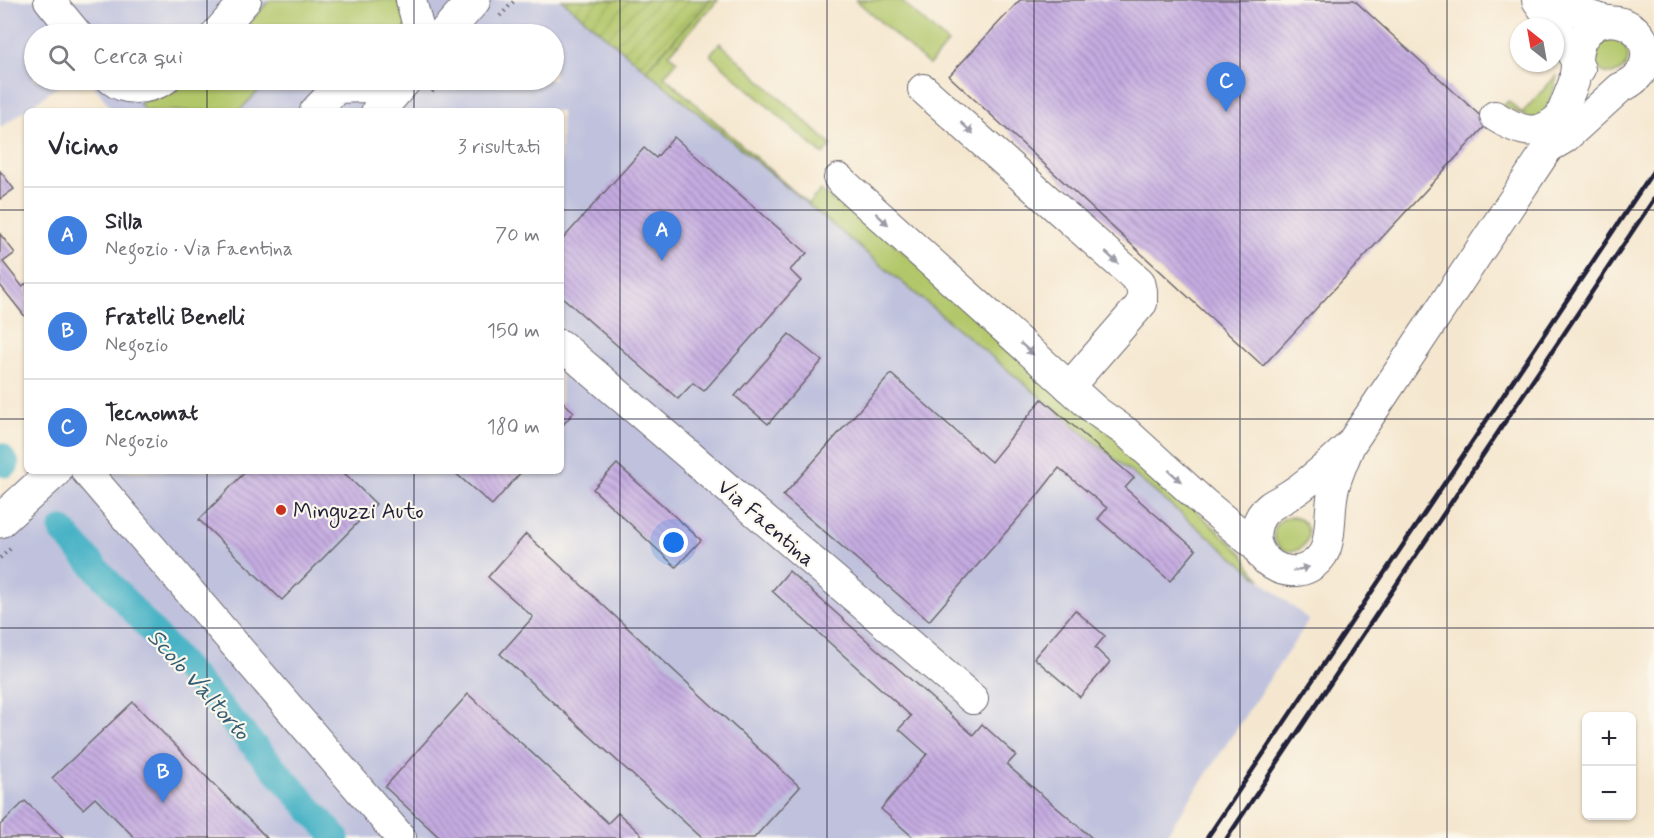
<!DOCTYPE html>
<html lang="it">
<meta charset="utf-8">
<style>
body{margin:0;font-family:Mynerve,sans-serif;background:#f2f2f3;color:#2b2b33}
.controls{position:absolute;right:18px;bottom:18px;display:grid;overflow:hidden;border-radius:9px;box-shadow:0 2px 4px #0004}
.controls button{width:54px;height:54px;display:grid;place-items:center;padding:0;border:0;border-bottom:2px solid #e1e1e2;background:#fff;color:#2b2b33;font:30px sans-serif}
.compass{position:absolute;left:1510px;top:18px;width:54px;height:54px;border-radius:50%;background:#fff;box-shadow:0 2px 4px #0004;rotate:329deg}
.you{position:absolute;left:674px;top:543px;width:21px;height:21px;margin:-15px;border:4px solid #fff;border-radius:50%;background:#1a73e8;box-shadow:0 0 0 9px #1a73e833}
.badge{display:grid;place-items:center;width:39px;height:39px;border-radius:50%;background:#7c3aed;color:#fff;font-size:20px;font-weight:700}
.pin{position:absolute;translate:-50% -50px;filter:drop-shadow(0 2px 3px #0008)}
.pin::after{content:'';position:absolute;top:32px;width:21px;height:18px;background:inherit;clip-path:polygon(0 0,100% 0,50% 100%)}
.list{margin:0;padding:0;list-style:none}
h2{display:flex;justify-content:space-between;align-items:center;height:78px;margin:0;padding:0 24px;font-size:26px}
h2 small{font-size:20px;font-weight:400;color:#7c7c81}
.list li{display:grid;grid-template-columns:39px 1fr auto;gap:18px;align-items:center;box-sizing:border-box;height:96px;padding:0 24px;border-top:2px solid #e1e1e2}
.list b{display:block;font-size:22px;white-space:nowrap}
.list p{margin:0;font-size:20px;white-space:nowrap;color:#7c7c81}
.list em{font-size:20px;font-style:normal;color:#7c7c81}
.icon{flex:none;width:33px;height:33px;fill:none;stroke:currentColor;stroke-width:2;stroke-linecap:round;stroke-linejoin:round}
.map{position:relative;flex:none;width:1654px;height:838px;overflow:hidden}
.search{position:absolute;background:#fff;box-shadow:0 2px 4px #0004;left:24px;top:24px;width:540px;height:66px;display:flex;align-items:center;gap:15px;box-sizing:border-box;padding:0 21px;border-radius:33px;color:#7c7c81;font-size:22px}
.panel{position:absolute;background:#fff;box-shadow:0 2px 4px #0004;left:24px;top:108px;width:540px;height:366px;border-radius:9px}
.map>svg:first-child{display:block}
</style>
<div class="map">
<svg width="1654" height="838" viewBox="0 0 1654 838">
<defs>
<pattern id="garden-furrows" width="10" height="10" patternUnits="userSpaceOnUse" patternTransform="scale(1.5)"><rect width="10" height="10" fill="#b2c76b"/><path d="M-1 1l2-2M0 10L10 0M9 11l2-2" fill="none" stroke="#99ab5e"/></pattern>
<pattern id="building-back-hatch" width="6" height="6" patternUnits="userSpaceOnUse" patternTransform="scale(1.5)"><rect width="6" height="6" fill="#c5ace1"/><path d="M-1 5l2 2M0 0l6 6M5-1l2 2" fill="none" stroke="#a08cb8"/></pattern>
</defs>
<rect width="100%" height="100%" fill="#fbf7ec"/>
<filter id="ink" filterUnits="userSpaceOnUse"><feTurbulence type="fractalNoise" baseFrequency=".0167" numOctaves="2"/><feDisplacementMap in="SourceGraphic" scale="12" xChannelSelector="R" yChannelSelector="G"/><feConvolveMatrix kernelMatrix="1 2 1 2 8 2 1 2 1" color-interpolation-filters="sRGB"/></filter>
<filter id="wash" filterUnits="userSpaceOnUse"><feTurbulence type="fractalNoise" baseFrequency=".008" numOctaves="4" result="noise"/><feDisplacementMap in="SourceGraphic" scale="24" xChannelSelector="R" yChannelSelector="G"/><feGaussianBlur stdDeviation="1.35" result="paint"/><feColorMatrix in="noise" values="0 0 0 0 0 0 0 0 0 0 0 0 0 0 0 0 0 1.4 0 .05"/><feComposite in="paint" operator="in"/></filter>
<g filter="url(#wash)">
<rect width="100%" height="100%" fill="#f5e7cf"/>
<polygon fill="#c0c2dd" points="0,0 562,0 1309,620 1164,838 0,838 0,500 36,471 561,471 561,111 113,111 90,80 554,80 554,34 34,34 34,80 67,80 0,128"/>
<g fill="#b2c76b" stroke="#6a7453" stroke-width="1.5">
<polygon points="270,0 397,0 407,26 404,34 239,34"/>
<polygon points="710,0 718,0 669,54 677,61 664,76 808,204 821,190 831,199 852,207 1135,454 1243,554 1250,566 1261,580 646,70"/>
<polygon points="856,0 900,0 948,43 929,65"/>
<circle cx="1611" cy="57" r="17"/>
<polygon points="720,43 831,145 824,154 822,154 711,56 711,53"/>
<path d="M1556,76C1555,92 1547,109 1537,121L1503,106L1508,101L1522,113Z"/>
<polygon points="191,80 269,80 239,111 145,111 139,103 171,93"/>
<circle cx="1291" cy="534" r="17"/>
</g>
<polygon fill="url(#garden-furrows)" stroke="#6a7453" stroke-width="1.5" points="562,0 710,0 646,70"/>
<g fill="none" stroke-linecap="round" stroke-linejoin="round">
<g stroke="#49b3c6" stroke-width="27">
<polyline points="0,456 6,464"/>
<polyline points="62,530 336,838"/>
</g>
</g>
<g id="blocks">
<g fill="url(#building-back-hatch)">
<polygon points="1020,0 1354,0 1488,123 1263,366 949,76"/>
<polygon points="674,137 807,253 790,270 801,281 704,391 693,383 678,399 561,296 561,273 563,271 561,269 561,241 644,148 656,158"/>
<polygon points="0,171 14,189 0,199"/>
<polygon points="0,234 15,253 3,262 22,286 27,283 27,319 0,285"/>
<polygon points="789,334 822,361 768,424 735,396"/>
<polygon points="891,374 991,462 1042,399 1134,478 1125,488 1196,550 1170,581 1098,519 1107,508 1059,468 1034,500 929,621 783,496"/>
<polygon points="561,400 574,412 561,427"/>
<polygon points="617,464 701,540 676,567 593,489"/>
<polygon points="246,471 342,471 376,504 282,600 199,520"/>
<polygon points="453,471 522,471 492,505"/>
<polygon points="526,534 800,787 754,838 702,838 500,654 533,617 488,577"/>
<polygon points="789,571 973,735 982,724 1016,755 1007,765 1092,838 914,838 881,809 927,754 899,729 911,716 772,591"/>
<polygon points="1075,610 1105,636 1095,648 1110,662 1080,697 1034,658"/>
<polygon points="468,694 608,823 618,813 645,838 440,838 385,787"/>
<polygon points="133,702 162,732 267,838 135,838 95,798 83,809 52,778"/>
<polygon points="25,801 63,838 0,838 0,825"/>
</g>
</g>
</g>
<g filter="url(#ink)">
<use href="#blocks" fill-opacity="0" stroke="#6c676f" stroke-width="1.5"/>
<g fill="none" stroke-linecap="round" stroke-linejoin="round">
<g stroke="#6c676f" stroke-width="32">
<g id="minor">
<polyline points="49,0 77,34"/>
<polyline points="411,0 420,34"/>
<polyline points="1537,0 1566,42 1580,69"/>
<polyline points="216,34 246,0"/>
<path d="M112,80C127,92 148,89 164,80"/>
<polyline points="923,89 1140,282 1142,291 1142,303 1069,387"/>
<polyline points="315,111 337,88 365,87 394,93"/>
<path d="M1495,116C1520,132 1539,139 1562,115"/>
<path d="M1551,146L1565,138L1620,88C1634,82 1644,74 1646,58C1648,42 1637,27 1622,23C1617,21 1613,22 1608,21C1599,19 1590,16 1582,13C1573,9 1565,4 1557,0"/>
<polyline points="839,179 1096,411 1126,432 1204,503 1257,547"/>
<polyline points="561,345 973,699"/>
<path d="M1350,445C1339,455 1328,466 1316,475C1306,484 1294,493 1283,499C1274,504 1267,507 1261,516C1237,557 1296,594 1323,554C1332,540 1329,510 1333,492C1336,476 1344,460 1350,445L1548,148L1574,82L1578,51L1581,40L1588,31L1597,24L1608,21"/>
<polyline points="86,471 401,838"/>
</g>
</g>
<g stroke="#6c676f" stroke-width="35">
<g id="major">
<polyline points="444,34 474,0"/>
<polyline points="378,111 405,80"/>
<polyline points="0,521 55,471"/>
</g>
</g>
<g stroke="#6c676f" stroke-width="4" stroke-dasharray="1.5 4.5" stroke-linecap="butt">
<polyline points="500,16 515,0"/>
<polyline points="432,92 443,80"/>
<polyline points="0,558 10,549"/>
</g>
<use href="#minor" stroke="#fff" stroke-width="30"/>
<use href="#major" stroke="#fff" stroke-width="33"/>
<g stroke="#22223b" stroke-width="4.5">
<polyline points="1207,838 1654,170"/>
<polyline points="1227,838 1654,199"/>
</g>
</g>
<defs><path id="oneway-solid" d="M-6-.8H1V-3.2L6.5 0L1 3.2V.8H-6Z" transform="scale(1.5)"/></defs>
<g fill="#9c9ca7">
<use href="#oneway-solid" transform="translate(967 128) rotate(42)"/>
<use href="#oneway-solid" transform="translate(882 219) rotate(42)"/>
<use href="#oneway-solid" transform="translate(1112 258) rotate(42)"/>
<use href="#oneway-solid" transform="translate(1027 349) rotate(42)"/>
<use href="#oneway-solid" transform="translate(1175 476) rotate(42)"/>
<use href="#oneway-solid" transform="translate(1301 569) rotate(-14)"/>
</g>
</g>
<path fill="none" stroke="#22223b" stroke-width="1.5" stroke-opacity="0.55" d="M207,0V34M414,0V34M620,0V838M827,0V838M1034,0V838M1240,0V838M1447,0V838M207,80V111M414,80V111M0,210H27M561,210H1654M0,419H27M561,419H1654M207,471V838M414,471V838M0,628H1654"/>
<circle fill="#c8321e" stroke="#fbf7ec" stroke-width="2" cx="281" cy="510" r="6"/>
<g text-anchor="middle" stroke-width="4.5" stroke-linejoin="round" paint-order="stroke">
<g font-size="22" fill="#22223b" stroke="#fbf7ec" text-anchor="start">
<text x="293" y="518">Minguzzi Auto</text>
</g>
<g font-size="22" fill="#22223b" stroke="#fbf7ec">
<text transform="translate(767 522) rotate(41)" y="8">Via Faentina</text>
</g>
<g font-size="24" font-style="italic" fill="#325c73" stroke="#fbf7ec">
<text transform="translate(199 684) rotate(48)" y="8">Scolo Valtorto</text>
</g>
</g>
</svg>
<div class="controls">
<button>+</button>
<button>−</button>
</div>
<svg class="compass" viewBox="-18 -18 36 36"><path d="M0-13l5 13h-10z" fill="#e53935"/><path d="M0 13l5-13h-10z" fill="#7c7c81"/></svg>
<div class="you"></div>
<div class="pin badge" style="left:662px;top:261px;background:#3f7fe0">A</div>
<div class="pin badge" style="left:163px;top:803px;background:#3f7fe0">B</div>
<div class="pin badge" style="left:1226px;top:112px;background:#3f7fe0">C</div>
<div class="search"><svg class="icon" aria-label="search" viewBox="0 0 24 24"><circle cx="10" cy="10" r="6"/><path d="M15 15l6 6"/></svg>Cerca qui</div>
<section class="panel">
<h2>Vicino<small>3 risultati</small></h2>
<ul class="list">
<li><span class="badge" style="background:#3f7fe0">A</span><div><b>Silla</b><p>Negozio · Via Faentina</p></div><em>70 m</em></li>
<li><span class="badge" style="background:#3f7fe0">B</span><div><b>Fratelli Benelli</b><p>Negozio</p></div><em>150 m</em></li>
<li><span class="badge" style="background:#3f7fe0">C</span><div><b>Tecnomat</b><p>Negozio</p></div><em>180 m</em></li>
</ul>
</section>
</div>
